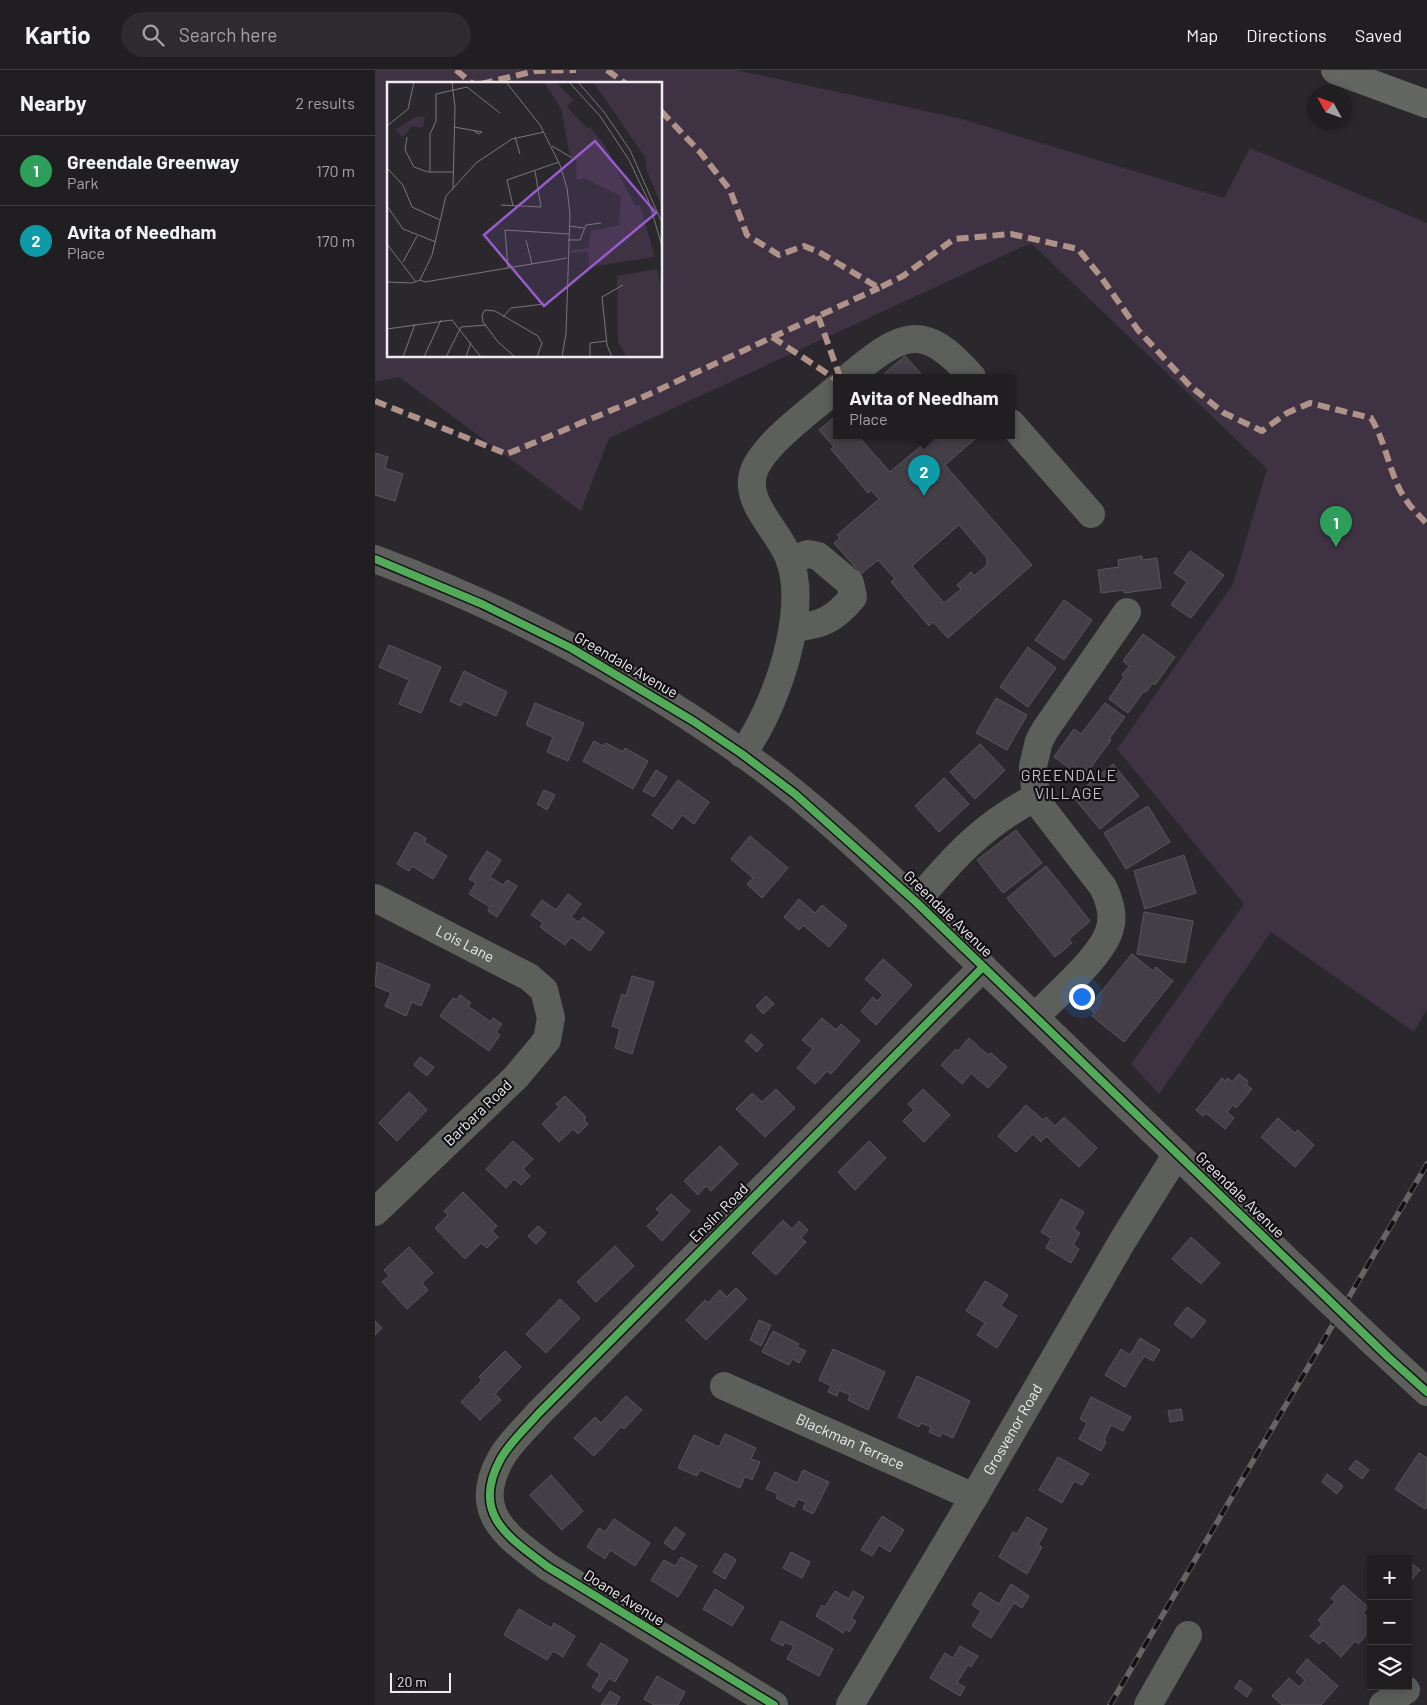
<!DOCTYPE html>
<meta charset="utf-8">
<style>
body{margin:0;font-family:Barlow,sans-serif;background:#2d2b2e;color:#f1f3f6}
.controls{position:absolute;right:15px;bottom:15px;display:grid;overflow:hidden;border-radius:0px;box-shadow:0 2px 12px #0003}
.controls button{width:45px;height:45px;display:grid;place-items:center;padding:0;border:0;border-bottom:1px solid #3d3c3f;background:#201e21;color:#f1f3f6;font:25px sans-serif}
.compass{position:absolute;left:932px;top:15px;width:45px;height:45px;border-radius:50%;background:#201e21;box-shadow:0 2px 12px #0003;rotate:310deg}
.scale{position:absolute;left:15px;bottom:12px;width:61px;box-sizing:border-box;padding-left:5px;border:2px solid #efecf0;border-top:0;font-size:14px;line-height:18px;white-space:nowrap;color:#efecf0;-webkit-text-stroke:4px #131114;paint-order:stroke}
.you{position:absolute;left:706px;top:926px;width:18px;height:18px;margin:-12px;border:4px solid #fff;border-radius:50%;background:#1a73e8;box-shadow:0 0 0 8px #1a73e833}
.badge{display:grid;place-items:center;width:32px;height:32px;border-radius:50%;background:#1a73e8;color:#fff;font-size:16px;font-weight:700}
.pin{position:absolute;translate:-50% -41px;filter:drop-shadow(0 1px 2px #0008)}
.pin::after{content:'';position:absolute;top:26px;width:18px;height:15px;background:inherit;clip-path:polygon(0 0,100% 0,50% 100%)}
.popup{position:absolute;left:458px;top:304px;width:182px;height:65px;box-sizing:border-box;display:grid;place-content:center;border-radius:0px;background:#201e21;filter:drop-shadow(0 1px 4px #0005);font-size:16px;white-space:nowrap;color:#a2a2a5}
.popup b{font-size:19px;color:#f1f3f6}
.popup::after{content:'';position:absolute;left:50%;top:100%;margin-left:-10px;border:10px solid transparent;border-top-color:#201e21}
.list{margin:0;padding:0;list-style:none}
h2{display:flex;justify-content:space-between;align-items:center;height:65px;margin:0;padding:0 20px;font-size:21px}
h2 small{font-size:16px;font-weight:400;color:#a2a2a5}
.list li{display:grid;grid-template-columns:32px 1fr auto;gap:15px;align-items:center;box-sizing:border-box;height:70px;padding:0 20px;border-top:1px solid #3d3c3f}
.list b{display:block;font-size:19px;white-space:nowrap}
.list p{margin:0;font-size:16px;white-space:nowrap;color:#a2a2a5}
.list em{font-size:16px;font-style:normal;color:#a2a2a5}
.icon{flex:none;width:28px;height:28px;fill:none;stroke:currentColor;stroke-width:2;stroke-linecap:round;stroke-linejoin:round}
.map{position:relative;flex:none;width:1052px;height:1635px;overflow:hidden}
header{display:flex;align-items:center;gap:30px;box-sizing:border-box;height:70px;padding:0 25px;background:#201e21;border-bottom:1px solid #3d3c3f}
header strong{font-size:24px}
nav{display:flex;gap:28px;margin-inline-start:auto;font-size:18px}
.search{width:350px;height:45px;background:#2d2b2e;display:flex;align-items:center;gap:12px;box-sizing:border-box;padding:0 18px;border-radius:28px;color:#a2a2a5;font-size:19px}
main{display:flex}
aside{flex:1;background:#201e21}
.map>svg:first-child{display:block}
</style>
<header>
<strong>Kartio</strong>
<div class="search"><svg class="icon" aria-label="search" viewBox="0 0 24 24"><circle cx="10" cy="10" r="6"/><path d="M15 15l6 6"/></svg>Search here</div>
<nav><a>Map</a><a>Directions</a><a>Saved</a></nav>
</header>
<main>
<aside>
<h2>Nearby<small>2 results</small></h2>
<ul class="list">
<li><span class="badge" style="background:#2e9e5b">1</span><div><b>Greendale Greenway</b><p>Park</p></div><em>170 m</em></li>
<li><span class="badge" style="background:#0f9aa8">2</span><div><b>Avita of Needham</b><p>Place</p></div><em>170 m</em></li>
</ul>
</aside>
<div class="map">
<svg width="1052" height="1635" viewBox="0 0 1052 1635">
<rect width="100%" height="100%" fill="#2a282c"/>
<path fill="#3e3243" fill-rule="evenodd" d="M0,0H361L583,48L849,128L875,78L1052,153V939L1039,962L896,862L784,1024L756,994L869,834L742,679L858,514L892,399L656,173L234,368L206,441L24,307L0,312ZM14,14H286V286H14Z"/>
<g fill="#443f47" stroke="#585659" fill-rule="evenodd">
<polygon points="530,286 549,307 505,307"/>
<path d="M462,345V365H485L483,366L515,402L559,365H599L601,368L570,395L657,495L573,568L558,552L554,556L516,512L520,509L503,490L486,504L459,473L465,468L462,465L504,429L496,420L493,423L456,379L459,377L444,360ZM584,455L612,488V495L599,506L596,502L582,515L586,519L569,533L537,496Z"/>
<polygon points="0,383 13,387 10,398 28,404 20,431 0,425"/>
<polygon points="815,481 849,505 816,548 796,535 812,512 799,503"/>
<polygon points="767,486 767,490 782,488 786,518 749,523 749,520 726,523 723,500 744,497 743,490"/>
<polygon points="689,530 717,550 689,590 660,570"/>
<polygon points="768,564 800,587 780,615 778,613 771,622 769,621 753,643 734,629 749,607 747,605 754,596 748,591"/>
<polygon points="14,575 66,597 46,643 24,634 34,610 4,597"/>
<polygon points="653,577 681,598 653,637 625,617"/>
<polygon points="89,601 132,622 121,646 88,631 86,636 75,631"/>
<polygon points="621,628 652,645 632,680 601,663"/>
<polygon points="160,633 209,653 193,691 172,682 178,667 151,655"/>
<polygon points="730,633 750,647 734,669 736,670 708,708 679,687 699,659 706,664"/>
<polygon points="219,671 228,676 231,673 248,682 250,678 273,691 258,719 208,691"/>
<polygon points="605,674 630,700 600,729 575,702"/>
<polygon points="738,694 764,726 725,759 698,727"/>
<polygon points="281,700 292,707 279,727 268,721"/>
<polygon points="569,708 594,734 564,762 540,736"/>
<polygon points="303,710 334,732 319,754 307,745 297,759 277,745"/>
<polygon points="169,720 180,725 172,740 162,734"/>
<polygon points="773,736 795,772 751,799 729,763"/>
<polygon points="641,760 667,793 628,823 602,790"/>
<polygon points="40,762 51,768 49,772 72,786 58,809 37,796 34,801 22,794"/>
<polygon points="375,766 413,798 387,828 372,814 378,808 356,789"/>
<polygon points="112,781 126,790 115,807 128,815 132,810 142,816 122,847 113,841 115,837 94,824 101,813 94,809"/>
<polygon points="809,785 821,823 770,839 759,801"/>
<polygon points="671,796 715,851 694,869 697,873 680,887 632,828"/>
<polygon points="193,824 206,834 196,847 204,852 208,847 229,862 215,881 196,867 190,875 165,857 168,853 156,845 167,830 181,840"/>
<polygon points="424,829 440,843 447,835 472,856 454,877 428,855 424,860 409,847"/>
<polygon points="769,842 818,851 810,893 762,884"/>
<polygon points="757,884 778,901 781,897 798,911 749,972 717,946 720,943 713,938"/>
<polygon points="508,889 537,915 501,955 486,941 498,927 502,931 508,925 490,909"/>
<polygon points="2,892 55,915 46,936 37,932 31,946 10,936 16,923 0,916"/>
<polygon points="257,906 279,912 257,984 240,978 245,959 237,956 247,924 251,926"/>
<polygon points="85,925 96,933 93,936 116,952 118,948 127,954 121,962 125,965 114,981 65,946 78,928 82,930"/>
<polygon points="391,926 399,934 388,944 381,936"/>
<polygon points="447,948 461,960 466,954 485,971 456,1004 452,1001 440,1014 422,998 438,979 427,970"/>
<polygon points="376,964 388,975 382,982 370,971"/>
<polygon points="594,968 613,985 616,983 632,997 613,1018 596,1003 587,1014 566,995 581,979 583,981"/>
<polygon points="45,987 59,997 52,1006 39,995"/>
<polygon points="864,1004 873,1011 871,1014 877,1019 861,1038 858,1035 852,1042 859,1048 850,1059 831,1043 828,1046 821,1040 847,1008 851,1011 853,1008 857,1012"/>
<polygon points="401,1019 420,1038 390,1067 361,1039 377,1023 387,1032"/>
<polygon points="548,1019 575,1045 549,1072 528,1051 539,1040 533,1034"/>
<polygon points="34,1022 52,1040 22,1071 4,1053"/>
<polygon points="190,1026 211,1047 209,1050 213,1054 203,1064 198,1059 184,1072 167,1054 184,1037 181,1034"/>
<polygon points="651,1035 668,1050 671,1047 680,1056 689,1047 722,1078 704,1097 671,1066 666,1072 658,1064 641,1082 623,1066"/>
<polygon points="903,1048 920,1063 923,1060 939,1075 920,1097 886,1067"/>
<polygon points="138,1071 158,1089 148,1099 155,1106 146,1115 139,1109 131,1118 111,1099"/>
<polygon points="494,1071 511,1088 480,1120 463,1102"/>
<polygon points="345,1076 363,1094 336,1121 331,1116 323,1125 309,1111"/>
<polygon points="88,1122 122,1156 117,1161 123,1167 112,1178 106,1173 90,1189 60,1158 73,1145 69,1141"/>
<polygon points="296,1124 315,1141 287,1171 272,1156 285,1143 281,1139"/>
<polygon points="686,1129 709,1142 699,1159 705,1163 698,1175 704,1179 696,1193 671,1178 676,1168 666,1162"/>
<polygon points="408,1150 417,1159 424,1151 433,1160 426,1168 431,1172 401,1205 377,1183"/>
<polygon points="163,1156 171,1163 161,1174 153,1166"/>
<polygon points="816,1167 845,1193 826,1214 797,1189"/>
<polygon points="240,1176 259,1196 221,1232 202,1212"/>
<polygon points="34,1177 58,1203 47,1213 53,1220 32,1239 7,1212 14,1206 9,1200"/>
<polygon points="610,1211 633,1225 626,1236 642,1246 622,1278 602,1265 610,1253 591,1241"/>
<polygon points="361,1218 372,1229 331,1270 311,1250 330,1230 333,1233 345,1220 352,1227"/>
<polygon points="185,1229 205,1248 171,1283 151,1264"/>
<polygon points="812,1237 831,1251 817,1268 799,1254"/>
<polygon points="384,1250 396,1255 386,1276 375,1270"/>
<polygon points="0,1251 7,1258 0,1265"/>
<polygon points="398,1261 424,1274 422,1277 431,1281 424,1293 417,1289 414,1295 387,1282"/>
<polygon points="765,1268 785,1280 778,1291 769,1286 750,1317 730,1305 746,1279 755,1285"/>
<polygon points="458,1279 510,1302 493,1340 473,1330 475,1325 464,1320 462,1326 453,1322 456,1316 444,1310"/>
<polygon points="130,1281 146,1297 120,1324 126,1330 105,1350 86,1332 107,1310 104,1307"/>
<polygon points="542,1306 595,1331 578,1368 567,1363 565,1367 554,1362 556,1357 546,1353 544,1357 523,1347"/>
<polygon points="251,1326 267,1340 249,1359 246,1357 219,1386 199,1368 220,1347 226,1353"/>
<polygon points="716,1327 756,1347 748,1361 736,1355 729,1370 731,1372 726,1381 704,1369 712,1353 705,1349"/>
<polygon points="806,1339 808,1350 795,1352 793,1341"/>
<polygon points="350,1364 381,1378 376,1389 385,1392 377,1410 370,1406 365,1418 325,1400 322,1406 303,1398 319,1365 344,1377"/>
<polygon points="1044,1383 1052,1388 1052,1436 1050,1439 1020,1419"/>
<polygon points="683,1387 714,1404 707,1415 699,1411 687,1433 664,1420"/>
<polygon points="981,1390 994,1400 987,1409 974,1399"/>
<polygon points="428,1400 454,1412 438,1444 428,1439 431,1432 423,1429 419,1437 401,1428 403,1424 391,1419 400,1402 422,1413"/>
<polygon points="952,1404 968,1416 962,1424 947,1412"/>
<polygon points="176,1405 208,1441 187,1460 155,1425"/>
<polygon points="507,1446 529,1460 515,1482 504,1475 497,1486 486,1480"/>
<polygon points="652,1447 672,1459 663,1475 667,1477 652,1504 624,1487 638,1462 642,1464"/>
<polygon points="239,1449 275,1473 260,1496 235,1480 230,1489 212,1477 224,1458 230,1462"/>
<polygon points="300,1457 310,1464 299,1480 289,1473"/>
<polygon points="416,1482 435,1492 427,1508 408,1498"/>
<polygon points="350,1483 361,1490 350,1509 338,1502"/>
<polygon points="306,1487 322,1496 303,1527 276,1510 289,1490 300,1496"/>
<polygon points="1033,1491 1045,1500 1033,1514"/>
<polygon points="636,1514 654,1526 647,1538 639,1533 616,1568 597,1556 606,1541 597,1535 605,1522 624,1534"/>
<polygon points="968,1515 993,1537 988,1543 996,1550 996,1560 983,1574 980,1571 966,1587 948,1570 944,1574 935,1566 947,1554 943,1550 960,1532 956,1528"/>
<polygon points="340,1519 369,1537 357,1556 328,1539"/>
<polygon points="460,1521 474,1529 478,1521 489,1527 476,1549 481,1551 474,1562 470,1559 468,1563 441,1546 447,1535 450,1537"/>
<polygon points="144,1539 176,1558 179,1553 200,1566 188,1587 178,1581 172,1590 129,1565"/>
<polygon points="406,1551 458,1579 444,1606 412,1589 419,1576 410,1572 408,1576 396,1570"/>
<polygon points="226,1573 253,1590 240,1612 234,1608 225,1622 217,1617 225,1604 212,1595"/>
<polygon points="585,1576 603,1586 596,1597 593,1595 582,1613 590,1617 585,1626 555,1608 570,1583 578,1588"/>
<polygon points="932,1589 963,1616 946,1635 907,1635 897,1626 914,1608 924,1617 930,1610 921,1602"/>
<polygon points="282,1606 310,1622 303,1635 279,1635 269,1629"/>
<polygon points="865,1610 877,1619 872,1627 860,1618"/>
<polygon points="235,1621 245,1627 241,1635 226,1635"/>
</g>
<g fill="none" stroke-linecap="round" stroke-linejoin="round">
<g stroke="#5d5f5b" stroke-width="28">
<path d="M474,307C526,263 548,250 597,307"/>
<polyline points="636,353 716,444"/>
<path d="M415,490L433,484L443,486L475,513L478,527C459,550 447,555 418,558"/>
<path d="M367,684C400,640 435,541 414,488C404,461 370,434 378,404C385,376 439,338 462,318"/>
<path id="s1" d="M0,828L154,907L169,920L176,948L172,970L141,1007L0,1142"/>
<path d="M541,832C578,788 609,753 662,727"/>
<path d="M660,947C680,926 729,885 735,858C739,844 734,829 728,817L667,738L660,718L658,696L664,671L670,660L752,542"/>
<path id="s2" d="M349,1316L599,1427"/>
<path d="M399,1635L173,1497C133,1467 96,1444 125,1390C134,1373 151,1358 164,1343L608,897"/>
<path id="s3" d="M475,1635L599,1427L748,1170L802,1084"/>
<polyline points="773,1635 813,1565"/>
<polyline points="1008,1635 1031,1620"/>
</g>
<g stroke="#5e5f5c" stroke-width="28">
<path d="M0,489C139,541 274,613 393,702C474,764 546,838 619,908C720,1005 821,1102 921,1199"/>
<polyline points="1000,1274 1052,1322"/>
</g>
<polyline stroke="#646662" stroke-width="28" points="960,0 1052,34"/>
<g stroke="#666564" stroke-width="5.5">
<polyline id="rail" points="735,1635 1052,1094"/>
</g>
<use href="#rail" stroke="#131114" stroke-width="4" stroke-dasharray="11" stroke-linecap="butt"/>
<polyline stroke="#5e5f5c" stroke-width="28" points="921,1199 1000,1274"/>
<g stroke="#af9288" stroke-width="6" stroke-dasharray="12 6" stroke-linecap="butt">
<polyline points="81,0 98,14"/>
<polyline points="232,0 251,14"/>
<polyline points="106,14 160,1 201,0"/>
<path d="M286,41L325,82L355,120L372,165L404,185L429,176L444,182L504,218L528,206L579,169L636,164L703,179L726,207L763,260L815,316L849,343L887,361L912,343L935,333L996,348C1012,374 1015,408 1031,430C1037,439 1045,446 1052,454"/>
<polyline points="443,246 465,307"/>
<polyline points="397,267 462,310"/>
<polyline points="0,331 132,384 268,327 504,218"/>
</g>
<g stroke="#131114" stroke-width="11">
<g id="cycleway">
<polyline points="0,489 107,534 196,578 318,651 367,684 420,724 541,832 1013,1287 1052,1322"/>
<path d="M399,1635L173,1497C133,1467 96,1444 125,1390C134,1373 151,1358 164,1343L608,897"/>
</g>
</g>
<use href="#cycleway" stroke="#51ab58" stroke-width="8"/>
</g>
<g text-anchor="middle" stroke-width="4.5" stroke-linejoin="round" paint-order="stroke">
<g font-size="15" fill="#efecf0" stroke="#131114">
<text transform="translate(251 595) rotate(30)" y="5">Greendale Avenue</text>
<text transform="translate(573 844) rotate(44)" y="5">Greendale Avenue</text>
<text dy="5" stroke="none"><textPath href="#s1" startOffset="101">Lois Lane</textPath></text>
<text transform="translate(103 1043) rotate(-44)" y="5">Barbara Road</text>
<text transform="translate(865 1125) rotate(44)" y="5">Greendale Avenue</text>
<text transform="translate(344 1143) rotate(-45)" y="5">Enslin Road</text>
<text dy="5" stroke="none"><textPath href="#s3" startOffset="320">Grosvenor Road</textPath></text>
<text dy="5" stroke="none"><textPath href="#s2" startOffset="138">Blackman Terrace</textPath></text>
<text transform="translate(249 1528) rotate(32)" y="5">Doane Avenue</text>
</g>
<g font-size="16" letter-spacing="1" fill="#c2bcc4" stroke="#131114">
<text x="694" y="711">GREENDALE<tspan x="694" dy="18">VILLAGE</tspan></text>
</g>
</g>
<g transform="translate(12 12)">
<rect width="275" height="275" fill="#2a282c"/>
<path d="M157,0H169L173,4L186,18L180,25L200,46L203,45L219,65L248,124L253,123L268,175L202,185L201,170L183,171L184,168L201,166L204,149L232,143L234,114L197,96L190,98L189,78L183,74L174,27ZM206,0H275V125L260,89L258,75ZM38,34L36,46L25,44L16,55L8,48L29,35ZM270,187L275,206V275H240L231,261L230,194Z" fill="#3e3243"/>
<path fill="none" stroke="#79767a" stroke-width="1" d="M65,0L68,25L66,107M119,0L153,43L173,83L180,106L183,132L179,251L175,275M182,0L213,34L242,78L262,120L275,164M191,0L217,30L243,68L275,141M0,44L21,27L27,0M67,45L95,50L92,52L87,49M20,55L18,68L27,85L41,90H66M128,55L133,72M165,64L185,76M0,86L16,103L25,125L53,138M43,90V52L49,39V12L80,5L113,31M114,123L154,125L148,89M0,124L16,147L49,160M126,124L120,98L172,80M182,144L197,146M139,158L145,182M181,158H193L199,143L214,141M0,162L29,200M16,180L30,154M121,186L118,148L182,152M33,198L38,200L180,176M0,200L25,201L33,198L45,173L59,114L89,81L125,57L157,50M116,235L124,226L157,222M0,247L65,238L94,275M16,275L28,242M37,275L54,238M59,275L74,245L99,243M79,275L84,260M128,275L111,260L96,240L95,233L98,228L108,229L151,254L155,261L150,275M203,275V261L219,259M225,275L220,263L215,215L236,203"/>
<path fill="#985ccb" fill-opacity="0.15" stroke="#985ccb" stroke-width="2.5" d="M208,59L269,131L157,224L97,153Z"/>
<rect width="275" height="275" fill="none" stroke="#efecf0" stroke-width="2.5"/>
</g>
</svg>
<div class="controls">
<button>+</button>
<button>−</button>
<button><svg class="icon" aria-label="layers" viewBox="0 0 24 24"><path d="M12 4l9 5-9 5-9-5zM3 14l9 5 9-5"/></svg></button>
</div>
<svg class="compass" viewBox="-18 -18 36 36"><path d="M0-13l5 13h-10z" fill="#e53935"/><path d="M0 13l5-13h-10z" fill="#a2a2a5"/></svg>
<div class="scale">20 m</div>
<div class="you"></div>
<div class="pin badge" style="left:961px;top:477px;background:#2e9e5b">1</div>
<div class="pin badge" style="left:549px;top:426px;background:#0f9aa8">2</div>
<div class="popup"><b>Avita of Needham</b>Place</div>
</div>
</main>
